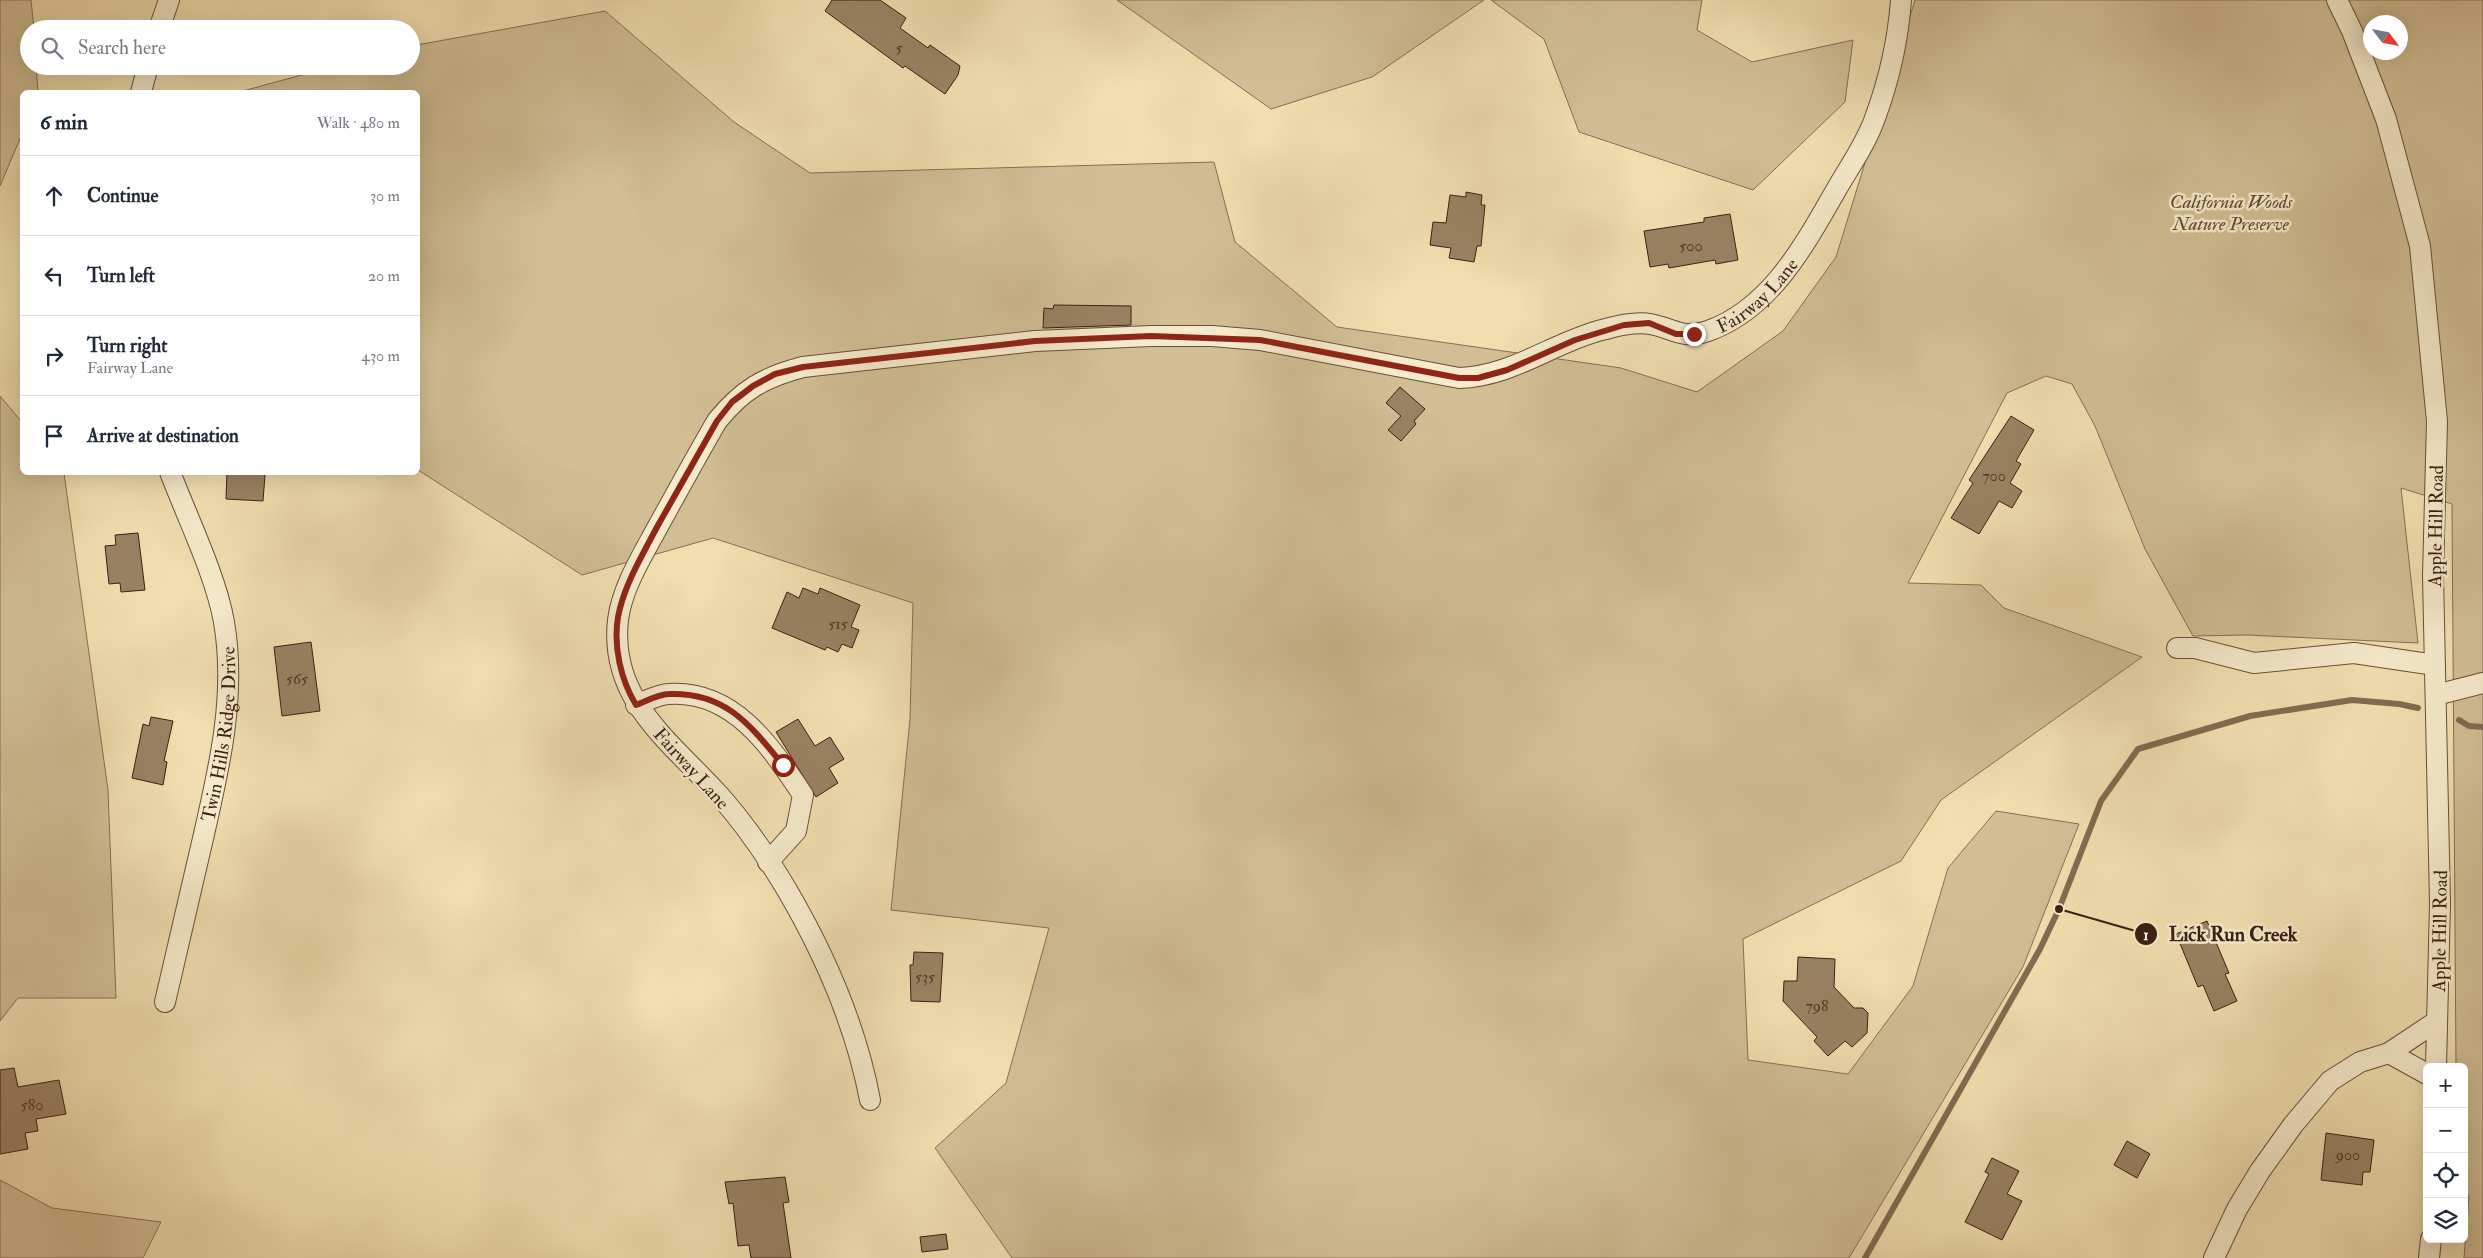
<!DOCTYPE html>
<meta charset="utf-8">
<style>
body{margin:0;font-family:"IM FELL Double Pica",serif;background:#f6f6f7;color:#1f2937}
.controls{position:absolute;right:15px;bottom:15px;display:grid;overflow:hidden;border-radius:8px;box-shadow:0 5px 20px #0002}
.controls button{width:45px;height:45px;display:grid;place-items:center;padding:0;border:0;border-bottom:1px solid #e0e1e3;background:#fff;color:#1f2937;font:25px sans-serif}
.compass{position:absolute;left:2363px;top:15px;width:45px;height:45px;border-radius:50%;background:#fff;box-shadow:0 5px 20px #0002;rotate:122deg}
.stop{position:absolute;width:15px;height:15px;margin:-11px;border:4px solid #8f2418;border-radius:50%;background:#fff}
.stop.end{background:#8f2418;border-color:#fff;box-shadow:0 1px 5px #0008}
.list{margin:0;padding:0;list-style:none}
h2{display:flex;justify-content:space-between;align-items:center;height:65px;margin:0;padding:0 20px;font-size:21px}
h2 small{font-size:16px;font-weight:400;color:#747a83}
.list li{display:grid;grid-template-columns:32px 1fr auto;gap:15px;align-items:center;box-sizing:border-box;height:80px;padding:0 20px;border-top:1px solid #e0e1e3}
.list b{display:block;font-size:19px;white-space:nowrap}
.list p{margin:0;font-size:16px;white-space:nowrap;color:#747a83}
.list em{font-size:16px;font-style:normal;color:#747a83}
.icon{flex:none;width:28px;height:28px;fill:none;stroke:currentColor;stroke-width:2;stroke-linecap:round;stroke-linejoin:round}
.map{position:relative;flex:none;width:2483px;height:1258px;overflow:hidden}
.search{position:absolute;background:#fff;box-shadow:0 5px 20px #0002;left:20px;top:20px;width:400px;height:55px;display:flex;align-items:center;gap:12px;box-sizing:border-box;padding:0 18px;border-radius:28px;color:#747a83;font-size:19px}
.panel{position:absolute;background:#fff;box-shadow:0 5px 20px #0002;left:20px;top:90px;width:400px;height:385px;border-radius:8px}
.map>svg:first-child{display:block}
</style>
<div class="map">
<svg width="2483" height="1258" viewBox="0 0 2483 1258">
<rect width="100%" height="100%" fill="#f0deaf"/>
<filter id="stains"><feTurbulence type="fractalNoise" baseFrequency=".004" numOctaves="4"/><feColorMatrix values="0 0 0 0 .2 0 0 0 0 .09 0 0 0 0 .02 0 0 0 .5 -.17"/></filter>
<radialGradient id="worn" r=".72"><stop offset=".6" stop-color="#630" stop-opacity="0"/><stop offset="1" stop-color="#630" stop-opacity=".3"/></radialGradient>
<g fill="#d1be94" stroke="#866e54" fill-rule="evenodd">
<polygon points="0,0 31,0 34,29 29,29 29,66 36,66 38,92 22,92 22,134 0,186"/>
<polygon points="1117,0 1484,0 1372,77 1271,109"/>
<polygon points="1491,0 1702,0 1697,30 1752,62 1853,40 1845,102 1753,190 1579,132 1544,39"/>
<path d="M1915,0H2483V1258H2464L2469,1195L2464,1196V1067H2456L2452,504L2401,488L2418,643L2247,635L2193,636L2145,549L2095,426L2072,384L2046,376L2007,393L1908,583L1981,585L2004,608L2142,657L1941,800L1901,861L1743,939L1748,1060L1848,1074L1913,986L1948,868L1996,811L2079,824L2023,967L1849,1258H1012L935,1148L1006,1083L1049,928L891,910L910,719L913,603L713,538L582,575L418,470V92H239L335,66H411V46L605,11L734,122L810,173L1214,162L1235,242L1337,327L1621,368L1697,392L1783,331L1836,257ZM2370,22H2400V52H2370Z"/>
<polygon points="0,396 22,422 22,472 64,473 108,790 116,998 18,998 0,1021"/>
<polygon points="0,1180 52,1208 161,1222 143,1258 0,1258"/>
</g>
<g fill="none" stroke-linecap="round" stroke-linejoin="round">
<g stroke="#826b51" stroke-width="6">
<polyline points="2459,720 2469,726 2483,727"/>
<polyline points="1865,1258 2040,949 2059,909 2101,801 2138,749 2250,716 2352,700 2399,704 2418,708"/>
</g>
</g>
<g fill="#998264" stroke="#3a1f13">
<polygon points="832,0 880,0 906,18 900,28 928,48 930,45 960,66 958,75 945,94 905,66 903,68 825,11"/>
<polygon points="1466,192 1482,195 1481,205 1485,205 1481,246 1477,246 1474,262 1449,258 1451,248 1430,245 1433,222 1446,223 1450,195 1466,197"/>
<polygon points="1730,214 1738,260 1716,264 1715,260 1669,268 1668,264 1650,267 1644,231 1704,222 1704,218"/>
<polygon points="1054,305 1131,306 1131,325 1043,328 1044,308 1053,309"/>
<polygon points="1400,387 1425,409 1414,421 1416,424 1401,441 1388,430 1401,416 1386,403"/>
<polygon points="2011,416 2034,430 2016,461 2021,464 2010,483 2022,491 2012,508 1999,501 1979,534 1951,518 1973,483 1969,480"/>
<polygon points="227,472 257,472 265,475 263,501 226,499"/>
<polygon points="138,533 145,590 121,592 120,583 109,584 105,546 116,545 115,535"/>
<polygon points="803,588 818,594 820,588 860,605 851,627 859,630 852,648 842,644 838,652 827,647 825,650 772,628 787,592 799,598"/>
<polygon points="311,642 320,711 282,716 274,647"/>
<polygon points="151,717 173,721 164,761 167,762 163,785 132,778 143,724 149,726"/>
<polygon points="798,719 815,746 830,737 844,759 829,768 838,783 816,797 776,732"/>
<polygon points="2207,921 2229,973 2225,974 2237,1001 2214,1011 2203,985 2198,987 2176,934"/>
<polygon points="914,952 943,953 940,1002 911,1001 910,965 913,965"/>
<polygon points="1798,957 1835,959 1834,987 1854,1008 1863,1008 1868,1013 1867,1033 1852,1047 1845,1041 1828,1056 1814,1041 1817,1037 1783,1001 1784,981 1797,981"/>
<polygon points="14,1068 18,1087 59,1080 66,1114 36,1119 38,1131 25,1133 28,1149 0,1154 0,1070"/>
<polygon points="2326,1133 2374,1140 2370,1172 2363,1172 2362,1185 2321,1180"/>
<polygon points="2127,1141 2150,1154 2137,1178 2114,1165"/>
<polygon points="1992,1158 2019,1171 2007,1194 2022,1201 2002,1240 1965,1222 1989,1174 1985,1172"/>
<polygon points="785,1177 789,1202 783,1203 791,1258 751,1258 749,1245 738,1246 733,1203 729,1204 725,1182"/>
<polygon points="946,1234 948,1249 922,1252 920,1237"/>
</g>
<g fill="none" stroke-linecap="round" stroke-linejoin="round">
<g stroke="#684f3a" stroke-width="22">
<g id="minor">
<polyline points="2337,0 2352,31 2386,119 2420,246 2437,421 2433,576 2440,903 2436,1067"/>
<polyline points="159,29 169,0"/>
<polyline points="141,92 148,66"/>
<polyline points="2177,648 2195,648 2254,663 2354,653 2435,665"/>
<polyline points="2436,695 2483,683"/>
<path d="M636,705C646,701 659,694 669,694C734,690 771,747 803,795L796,831L768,862"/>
<path id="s1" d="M165,1002C177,950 189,898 201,847C218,773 237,698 224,622C216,576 187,517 170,472"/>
<polyline points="2389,1053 2427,1074"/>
<path id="s2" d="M870,1100C856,1026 825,955 787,890C768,858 744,823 719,795C671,742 609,700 618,620C622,588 641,558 656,530C676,494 696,457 717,421C742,390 764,377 803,367L1035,341L1151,336H1212L1260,340L1459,378C1512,376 1549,345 1598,331C1613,327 1634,321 1650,324C1673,328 1681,340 1708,331C1773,308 1807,240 1839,185C1852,163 1867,141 1875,118C1889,80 1898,41 1901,0"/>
<polyline points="2214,1258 2237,1209 2260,1171 2293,1125 2330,1081 2360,1062 2389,1053 2437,1021"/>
<polyline points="2429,1258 2431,1239"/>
</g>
</g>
<use href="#minor" stroke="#f5eacb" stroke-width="20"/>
</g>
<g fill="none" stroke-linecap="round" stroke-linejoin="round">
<path stroke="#8f2418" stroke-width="6" d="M783,765C750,725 726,692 669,694C659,694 646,701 636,705C621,680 613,647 618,617C624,585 642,556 657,527C677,492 697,456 717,421L732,402L753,386L775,374L803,367L1035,341L1151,336L1260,340L1459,378H1478L1507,370L1575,340L1624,325L1649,323L1676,334H1694"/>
</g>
<g text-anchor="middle" stroke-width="5" stroke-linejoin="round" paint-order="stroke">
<g font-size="16" fill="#523827">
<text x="899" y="53">5</text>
<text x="1691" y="251">500</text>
<text x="1994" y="481">700</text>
<text x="838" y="629">515</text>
<text x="297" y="684">565</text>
<text x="925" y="982">535</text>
<text x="1817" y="1011">798</text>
<text x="32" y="1110">580</text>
<text x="2348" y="1160">900</text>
</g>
<g font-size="19" font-style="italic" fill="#604733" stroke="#f5eacb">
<text x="2231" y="208">California Woods<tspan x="2231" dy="22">Nature Preserve</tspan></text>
</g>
<g font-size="19" fill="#3a1f13" stroke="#f5eacb">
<text dy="7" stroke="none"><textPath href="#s2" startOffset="1864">Fairway Lane</textPath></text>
<text transform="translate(2435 526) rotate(-89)" y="7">Apple Hill Road</text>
<text dy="7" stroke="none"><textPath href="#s1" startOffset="274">Twin Hills Ridge Drive</textPath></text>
<text transform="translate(692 768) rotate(48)" y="7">Fairway Lane</text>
<text transform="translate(2439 931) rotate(-89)" y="7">Apple Hill Road</text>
</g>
</g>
<path fill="none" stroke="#3a1f13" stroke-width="2" d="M2059 909L2146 934"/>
<g fill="#3a1f13" stroke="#f5eacb" stroke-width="2">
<circle cx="2059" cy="909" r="5"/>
<circle cx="2146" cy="934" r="12"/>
</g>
<g font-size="15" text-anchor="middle" font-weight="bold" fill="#fff">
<text x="2146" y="940">1</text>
</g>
<g font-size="20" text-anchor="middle" font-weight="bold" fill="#3a1f13" stroke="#f5eacb" stroke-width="5" stroke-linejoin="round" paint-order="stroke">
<text x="2233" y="941">Lick Run Creek</text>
</g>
<rect width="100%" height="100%" filter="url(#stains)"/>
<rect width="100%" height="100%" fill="url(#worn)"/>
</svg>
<div class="controls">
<button>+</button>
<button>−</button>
<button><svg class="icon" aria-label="locate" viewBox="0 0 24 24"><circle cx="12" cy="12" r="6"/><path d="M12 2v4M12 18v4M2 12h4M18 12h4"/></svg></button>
<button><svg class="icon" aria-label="layers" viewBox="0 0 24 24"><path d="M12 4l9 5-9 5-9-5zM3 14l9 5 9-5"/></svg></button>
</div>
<svg class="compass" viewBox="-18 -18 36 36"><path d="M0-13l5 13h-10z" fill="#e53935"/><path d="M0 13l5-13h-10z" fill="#747a83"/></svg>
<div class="stop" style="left:783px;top:765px"></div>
<div class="stop end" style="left:1694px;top:334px"></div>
<div class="search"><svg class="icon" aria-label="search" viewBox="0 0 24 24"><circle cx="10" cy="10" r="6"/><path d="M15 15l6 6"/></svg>Search here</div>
<section class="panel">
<h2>6 min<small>Walk · 480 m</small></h2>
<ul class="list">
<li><svg class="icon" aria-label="ahead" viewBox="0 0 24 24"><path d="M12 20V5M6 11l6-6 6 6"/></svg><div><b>Continue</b></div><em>30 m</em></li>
<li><svg class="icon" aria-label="left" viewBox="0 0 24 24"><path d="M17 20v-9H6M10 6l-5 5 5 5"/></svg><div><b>Turn left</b></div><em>20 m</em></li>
<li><svg class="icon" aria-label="right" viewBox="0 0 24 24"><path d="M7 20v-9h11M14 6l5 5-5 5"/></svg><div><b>Turn right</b><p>Fairway Lane</p></div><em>430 m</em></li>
<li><svg class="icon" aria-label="arrive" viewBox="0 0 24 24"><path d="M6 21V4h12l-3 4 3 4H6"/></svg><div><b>Arrive at destination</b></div></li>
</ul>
</section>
</div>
